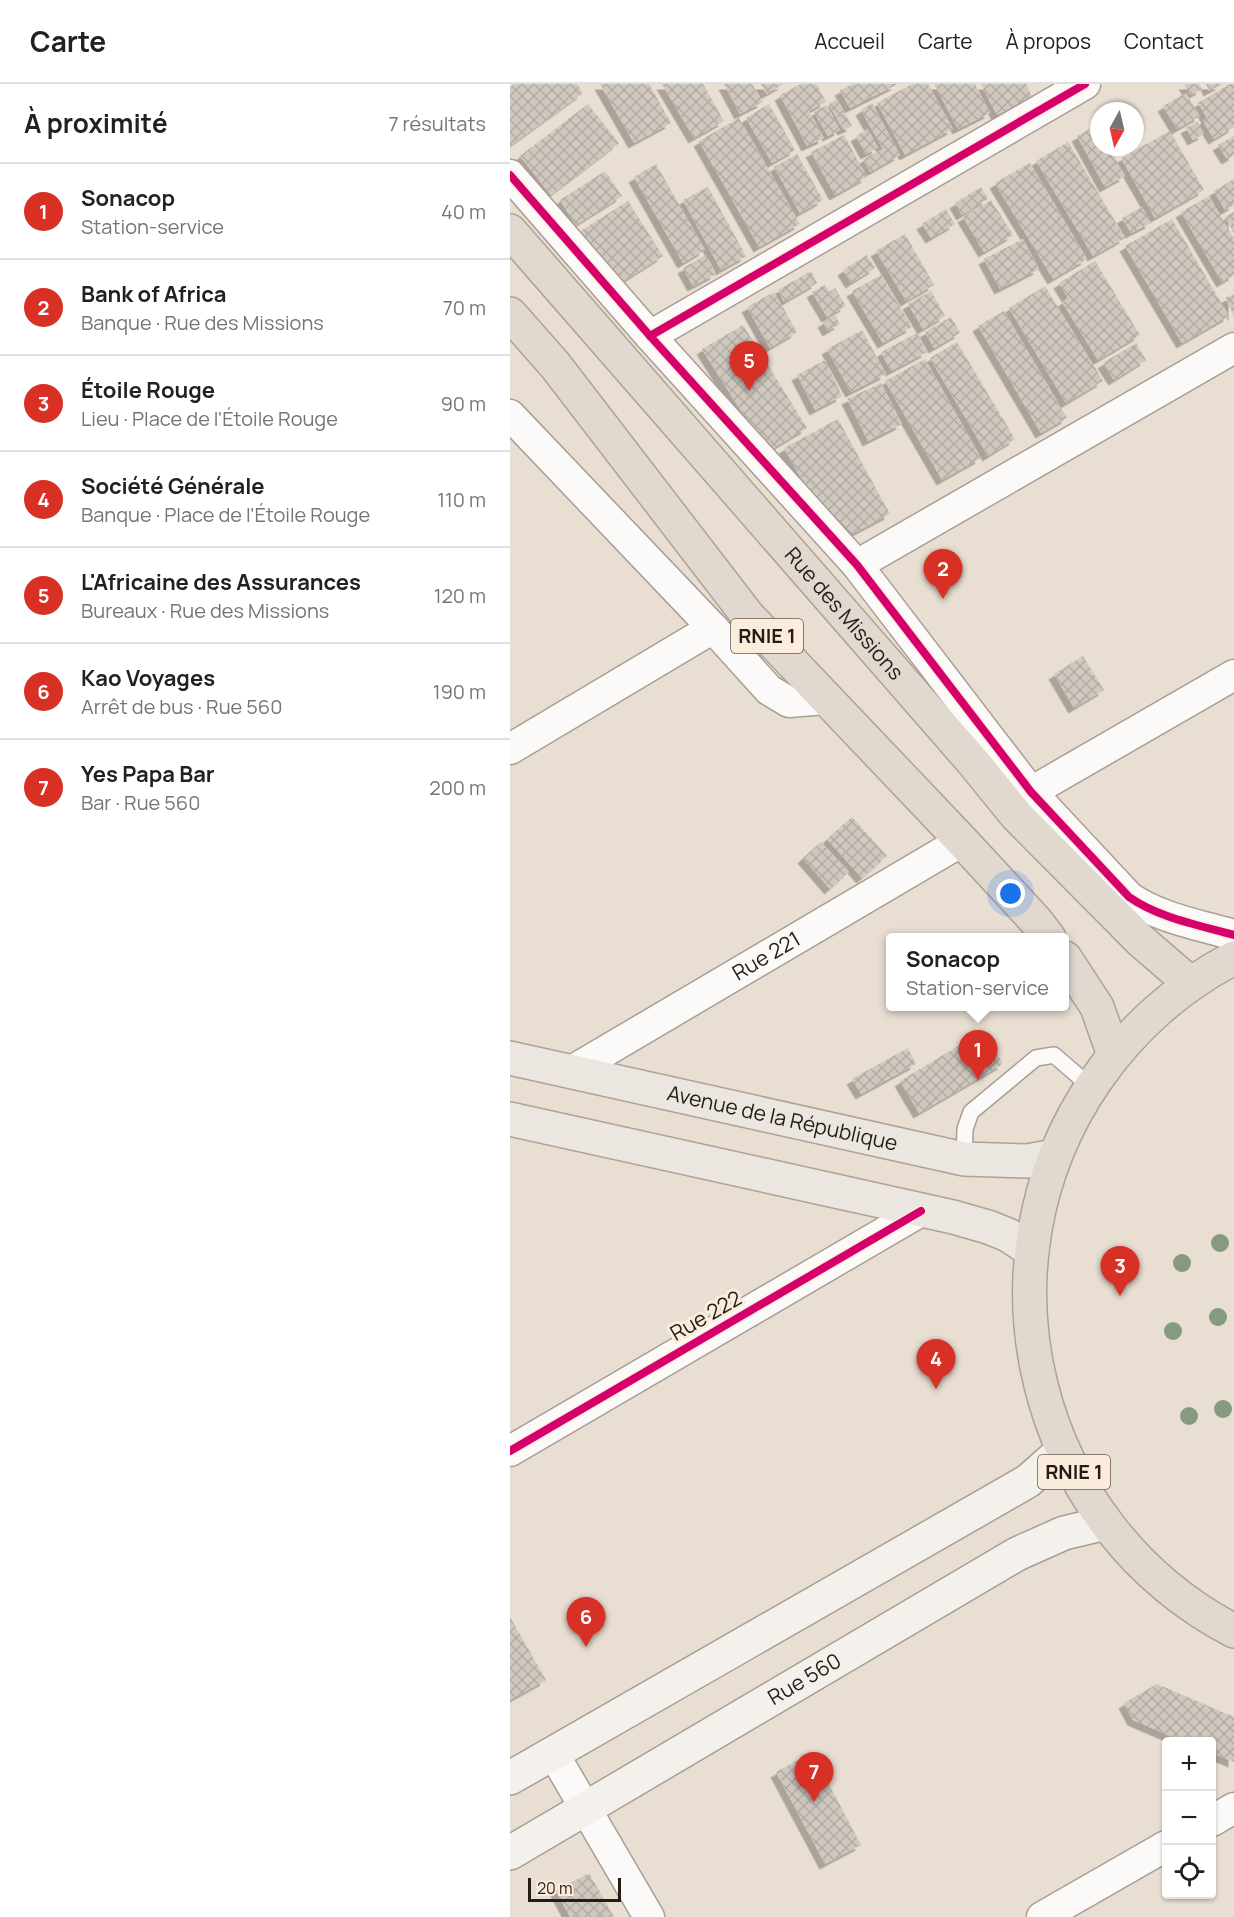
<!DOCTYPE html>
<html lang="fr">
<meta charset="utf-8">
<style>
body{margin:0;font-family:Manrope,sans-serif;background:#f2f2f2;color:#202124}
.controls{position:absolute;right:18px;bottom:18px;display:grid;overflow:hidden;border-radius:6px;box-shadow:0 2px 4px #0004}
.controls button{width:54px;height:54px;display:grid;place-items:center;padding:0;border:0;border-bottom:2px solid #e0e0e0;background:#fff;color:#202124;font:30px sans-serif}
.compass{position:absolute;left:580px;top:18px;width:54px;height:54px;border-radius:50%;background:#fff;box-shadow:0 2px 4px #0004;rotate:188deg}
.scale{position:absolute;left:18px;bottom:15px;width:93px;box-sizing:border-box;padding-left:6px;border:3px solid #241d15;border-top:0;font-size:16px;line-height:21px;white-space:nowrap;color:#241d15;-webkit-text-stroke:4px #fcecdb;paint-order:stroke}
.you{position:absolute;left:501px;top:810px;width:21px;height:21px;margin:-15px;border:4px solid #fff;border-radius:50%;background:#1a73e8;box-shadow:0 0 0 9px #1a73e833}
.badge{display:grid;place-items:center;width:39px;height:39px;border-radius:50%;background:#d93025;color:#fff;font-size:20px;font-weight:700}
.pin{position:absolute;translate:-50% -50px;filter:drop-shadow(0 2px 3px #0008)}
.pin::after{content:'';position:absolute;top:32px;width:21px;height:18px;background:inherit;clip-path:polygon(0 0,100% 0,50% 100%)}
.popup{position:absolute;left:376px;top:849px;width:183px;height:78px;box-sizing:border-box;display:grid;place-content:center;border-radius:6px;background:#fff;filter:drop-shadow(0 2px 4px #0005);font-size:20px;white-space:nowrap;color:#757577}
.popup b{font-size:22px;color:#202124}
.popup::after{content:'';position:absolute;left:50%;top:100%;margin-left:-12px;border:12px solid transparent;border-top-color:#fff}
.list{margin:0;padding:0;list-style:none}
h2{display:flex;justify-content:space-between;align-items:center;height:78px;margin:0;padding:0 24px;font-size:26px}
h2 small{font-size:20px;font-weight:400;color:#757577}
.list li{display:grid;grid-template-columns:39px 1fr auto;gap:18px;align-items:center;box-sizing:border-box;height:96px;padding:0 24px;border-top:2px solid #e0e0e0}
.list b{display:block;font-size:22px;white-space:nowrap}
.list p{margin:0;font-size:20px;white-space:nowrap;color:#757577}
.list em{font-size:20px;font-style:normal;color:#757577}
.icon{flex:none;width:33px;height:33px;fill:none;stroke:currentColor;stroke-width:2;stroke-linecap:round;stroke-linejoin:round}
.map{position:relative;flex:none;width:724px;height:1833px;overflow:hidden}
header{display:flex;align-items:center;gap:36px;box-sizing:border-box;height:84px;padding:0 30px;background:#fff;border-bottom:2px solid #e0e0e0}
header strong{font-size:28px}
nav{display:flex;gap:33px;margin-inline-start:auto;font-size:21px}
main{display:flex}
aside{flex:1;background:#fff}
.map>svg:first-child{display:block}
</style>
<header>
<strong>Carte</strong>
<nav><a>Accueil</a><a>Carte</a><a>À propos</a><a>Contact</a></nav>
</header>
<main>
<aside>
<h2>À proximité<small>7 résultats</small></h2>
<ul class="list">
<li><span class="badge">1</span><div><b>Sonacop</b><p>Station-service</p></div><em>40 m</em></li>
<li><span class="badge">2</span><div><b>Bank of Africa</b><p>Banque · Rue des Missions</p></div><em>70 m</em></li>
<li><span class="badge">3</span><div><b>Étoile Rouge</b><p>Lieu · Place de l'Étoile Rouge</p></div><em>90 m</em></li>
<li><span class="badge">4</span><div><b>Société Générale</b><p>Banque · Place de l'Étoile Rouge</p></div><em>110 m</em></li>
<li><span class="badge">5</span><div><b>L'Africaine des Assurances</b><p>Bureaux · Rue des Missions</p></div><em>120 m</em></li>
<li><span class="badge">6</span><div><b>Kao Voyages</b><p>Arrêt de bus · Rue 560</p></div><em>190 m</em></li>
<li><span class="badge">7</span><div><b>Yes Papa Bar</b><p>Bar · Rue 560</p></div><em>200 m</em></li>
</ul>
</aside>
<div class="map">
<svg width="724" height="1833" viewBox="0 0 724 1833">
<defs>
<pattern id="building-cross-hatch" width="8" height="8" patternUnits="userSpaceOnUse" patternTransform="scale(1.5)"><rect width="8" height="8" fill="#d0c8bf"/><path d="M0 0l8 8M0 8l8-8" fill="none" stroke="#b2aba3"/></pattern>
<filter id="shadow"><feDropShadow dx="-5.5" dy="5.5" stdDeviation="0" flood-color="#0004"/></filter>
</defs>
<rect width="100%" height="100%" fill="#e9ded2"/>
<g fill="url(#building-cross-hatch)" filter="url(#shadow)">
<polygon points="4,0 67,0 73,9 0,62 0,3"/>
<polygon points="90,0 139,0 161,39 124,59"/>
<polygon points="152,0 193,0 214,37 184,54"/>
<polygon points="214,0 242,0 253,18 230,30"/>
<polygon points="251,0 274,0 256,10"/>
<polygon points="291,0 306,0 316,18 299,27 314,54 297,62 270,11"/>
<polygon points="343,0 388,0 340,24 330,6"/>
<polygon points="402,0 418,0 443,45 395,71 367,19"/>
<polygon points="424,0 465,0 480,29 448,45"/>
<polygon points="471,0 516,0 522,13 487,31"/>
<polygon points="674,0 689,0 692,5 681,11"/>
<polygon points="696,0 712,0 699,7"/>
<polygon points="720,0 724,0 724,43 704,55 693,37 697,34 688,19"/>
<polygon points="676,9 690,32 667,45 653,22"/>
<polygon points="327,15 342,42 333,46 319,20"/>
<polygon points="362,19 390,71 360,88 353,75 373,65 351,26"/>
<polygon points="78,20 109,59 41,111 10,72"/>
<polygon points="259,20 285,66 262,79 236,34"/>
<polygon points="317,21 330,46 318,52 304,28"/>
<polygon points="229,34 290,140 249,163 189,57"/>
<polygon points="687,38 694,50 683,56 676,44"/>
<polygon points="587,41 589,45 589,63 599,63 615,92 595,103 567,52"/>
<polygon points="358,45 368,64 356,70 346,52"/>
<polygon points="660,47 694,106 645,134 611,74"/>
<polygon points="334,51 357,93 325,111 301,68"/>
<polygon points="724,52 724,71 717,75 708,61"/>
<polygon points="558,58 615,154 583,172 526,77"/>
<polygon points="287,70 313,116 290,129 264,83"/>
<polygon points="520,79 577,175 543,195 485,99"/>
<polygon points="146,80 195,166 173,179 124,93"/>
<polygon points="95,87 112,112 66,141 50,116"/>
<polygon points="724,95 724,121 715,126 704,107"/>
<polygon points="198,103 236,172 211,186 173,116"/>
<polygon points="471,103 478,115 452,131 445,119"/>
<polygon points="699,112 724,155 724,191 712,198 671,128"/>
<polygon points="481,116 503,151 474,168 453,133"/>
<polygon points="118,117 153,172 104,203 69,148"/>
<polygon points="632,123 641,139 621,149 612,134"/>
<polygon points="436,125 445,140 421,154 412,140"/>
<polygon points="724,128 724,149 715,133"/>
<polygon points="662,135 719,232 672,259 615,162"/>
<polygon points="395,150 424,201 396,217 366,167"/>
<polygon points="513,155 529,185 490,205 474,175"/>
<polygon points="196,171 206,190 183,202 173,184"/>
<polygon points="357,171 365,184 341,199 333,186"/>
<polygon points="585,177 630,251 588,276 552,218 558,214 549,199"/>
<polygon points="301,187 307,199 274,218 268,206"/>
<polygon points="371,191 402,243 373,259 342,207"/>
<polygon points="315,201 319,208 325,204 336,222 317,233 302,208"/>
<polygon points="535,202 593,297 556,319 499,224"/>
<polygon points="421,207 435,232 413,245 398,220"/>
<polygon points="264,208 287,248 260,264 237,223"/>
<polygon points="724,210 724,232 715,214"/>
<polygon points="494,227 557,334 531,349 468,242"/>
<polygon points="325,231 330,240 318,247 313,238"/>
<polygon points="441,233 450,249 424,264 415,248"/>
<polygon points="233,241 297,344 257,368 192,265"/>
<polygon points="352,246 376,290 341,308 317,265"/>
<polygon points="407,249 417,268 381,287 371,268"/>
<polygon points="447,258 505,355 478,372 420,274"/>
<polygon points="626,259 636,276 604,296 593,279"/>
<polygon points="415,275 471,374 432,396 375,297"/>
<polygon points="315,276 332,312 305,326 287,291"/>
<polygon points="371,299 392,340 358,357 337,315"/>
<polygon points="328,335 380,430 327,458 274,364"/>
<polygon points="573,572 594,606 564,624 544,590"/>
<polygon points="342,733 377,772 352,794 317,755"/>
<polygon points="311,758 339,788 320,805 293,774"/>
<polygon points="473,947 493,980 409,1029 390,997"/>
<polygon points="398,964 406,980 351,1010 342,995"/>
<polygon points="0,1533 36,1596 0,1616"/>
<polygon points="647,1600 724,1633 724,1678 702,1669 702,1658 674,1658 623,1636 614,1619"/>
<polygon points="302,1668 351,1761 315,1780 266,1688"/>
<polygon points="79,1789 104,1833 60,1833 46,1807"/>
</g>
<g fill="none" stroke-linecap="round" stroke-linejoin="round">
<g stroke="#a79f96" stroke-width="18">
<polyline id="lane" points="454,1075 455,1045 461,1028 526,974 544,971 581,1003"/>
</g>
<g stroke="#a79f96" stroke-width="33">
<g id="street">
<path d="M0,91L140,252L347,481L521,708L619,813C649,834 689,841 724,851"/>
<polyline points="140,252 575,0"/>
<polyline points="0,331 203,544 259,606 279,618 315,615"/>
<polyline points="347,481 724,264"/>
<polyline points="0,665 203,544"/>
<polyline points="521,708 724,591"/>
<path id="s1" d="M60,988L452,757"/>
<polyline points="0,1367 411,1127"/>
<polyline points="43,1669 139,1833"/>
<polyline points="702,1737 724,1724"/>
<polyline points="532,1833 656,1762"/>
</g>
</g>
<g stroke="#a79f96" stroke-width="36">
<g id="secondary">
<polyline points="0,1694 518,1397 553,1366"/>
<path id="s2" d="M0,1769L507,1470L554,1449L596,1439"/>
</g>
</g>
<g stroke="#afa294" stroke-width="36">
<g id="primary">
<path id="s3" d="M0,974L454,1075L517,1077L545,1072"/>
<polyline points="0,1035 443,1133 478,1143 498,1151 522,1167"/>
</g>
</g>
<g stroke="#afa294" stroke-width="36">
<g id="highway">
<path id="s4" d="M0,147L463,678L506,731L631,857L681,900"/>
<polyline points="0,230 45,281 238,532 452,757 526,837 539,854"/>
<polyline points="555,874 587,923 604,971"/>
<path d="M724,874C669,902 621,945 586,996C457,1183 523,1442 724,1547"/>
</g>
</g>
<use href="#lane" stroke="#fcfaf8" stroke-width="15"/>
<use href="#street" stroke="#fcfaf8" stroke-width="30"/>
<use href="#secondary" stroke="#f4f0ec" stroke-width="33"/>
<use href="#primary" stroke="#ece6e0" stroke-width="33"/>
<use href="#highway" stroke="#e1d9d0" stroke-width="33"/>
<g stroke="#fcecdb" stroke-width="11">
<g id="cycleway">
<path d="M0,91L140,252L347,481L521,708L619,813C649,834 689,841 724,851"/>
<polyline points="140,252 575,0"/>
<polyline points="0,1367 411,1127"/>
</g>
</g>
<use href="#cycleway" stroke="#d6006c" stroke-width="8"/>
</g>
<g fill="#859a7e">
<circle cx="710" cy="1159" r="9"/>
<circle cx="672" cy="1179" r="9"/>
<circle cx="708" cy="1233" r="9"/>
<circle cx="663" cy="1247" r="9"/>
<circle cx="713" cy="1325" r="9"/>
<circle cx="679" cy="1332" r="9"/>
</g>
<g text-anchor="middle" stroke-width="6" stroke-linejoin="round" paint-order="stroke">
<g fill="#fcecdb" stroke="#655b50" stroke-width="1.5">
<rect x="221" y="535" width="72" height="34" rx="4.5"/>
<rect x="528" y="1371" width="72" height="34" rx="4.5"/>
</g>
<g font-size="20" font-weight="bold" fill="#241d15">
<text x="257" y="559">RNIE 1</text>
<text x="564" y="1395">RNIE 1</text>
</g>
<g font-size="21" fill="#241d15" stroke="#fcecdb">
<text dy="7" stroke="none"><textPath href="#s4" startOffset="508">Rue des Missions</textPath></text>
<text dy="7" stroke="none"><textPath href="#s1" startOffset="228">Rue 221</textPath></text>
<text dy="7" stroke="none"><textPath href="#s3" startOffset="279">Avenue de la République</textPath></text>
<text transform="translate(196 1232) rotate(-30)" y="7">Rue 222</text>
<text dy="7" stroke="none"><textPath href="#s2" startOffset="342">Rue 560</textPath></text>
</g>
</g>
</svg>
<div class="controls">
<button>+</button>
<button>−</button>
<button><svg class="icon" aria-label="locate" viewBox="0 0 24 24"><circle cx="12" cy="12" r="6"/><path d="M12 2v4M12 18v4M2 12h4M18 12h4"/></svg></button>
</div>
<svg class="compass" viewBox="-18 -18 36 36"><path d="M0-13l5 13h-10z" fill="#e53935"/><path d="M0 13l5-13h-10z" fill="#757577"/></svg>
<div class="scale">20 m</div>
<div class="you"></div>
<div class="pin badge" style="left:468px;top:996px">1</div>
<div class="popup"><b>Sonacop</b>Station-service</div>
<div class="pin badge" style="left:433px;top:515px">2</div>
<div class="pin badge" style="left:610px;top:1212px">3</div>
<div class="pin badge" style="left:426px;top:1305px">4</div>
<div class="pin badge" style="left:239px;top:307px">5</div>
<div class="pin badge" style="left:76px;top:1563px">6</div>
<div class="pin badge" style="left:304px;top:1718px">7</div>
</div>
</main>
